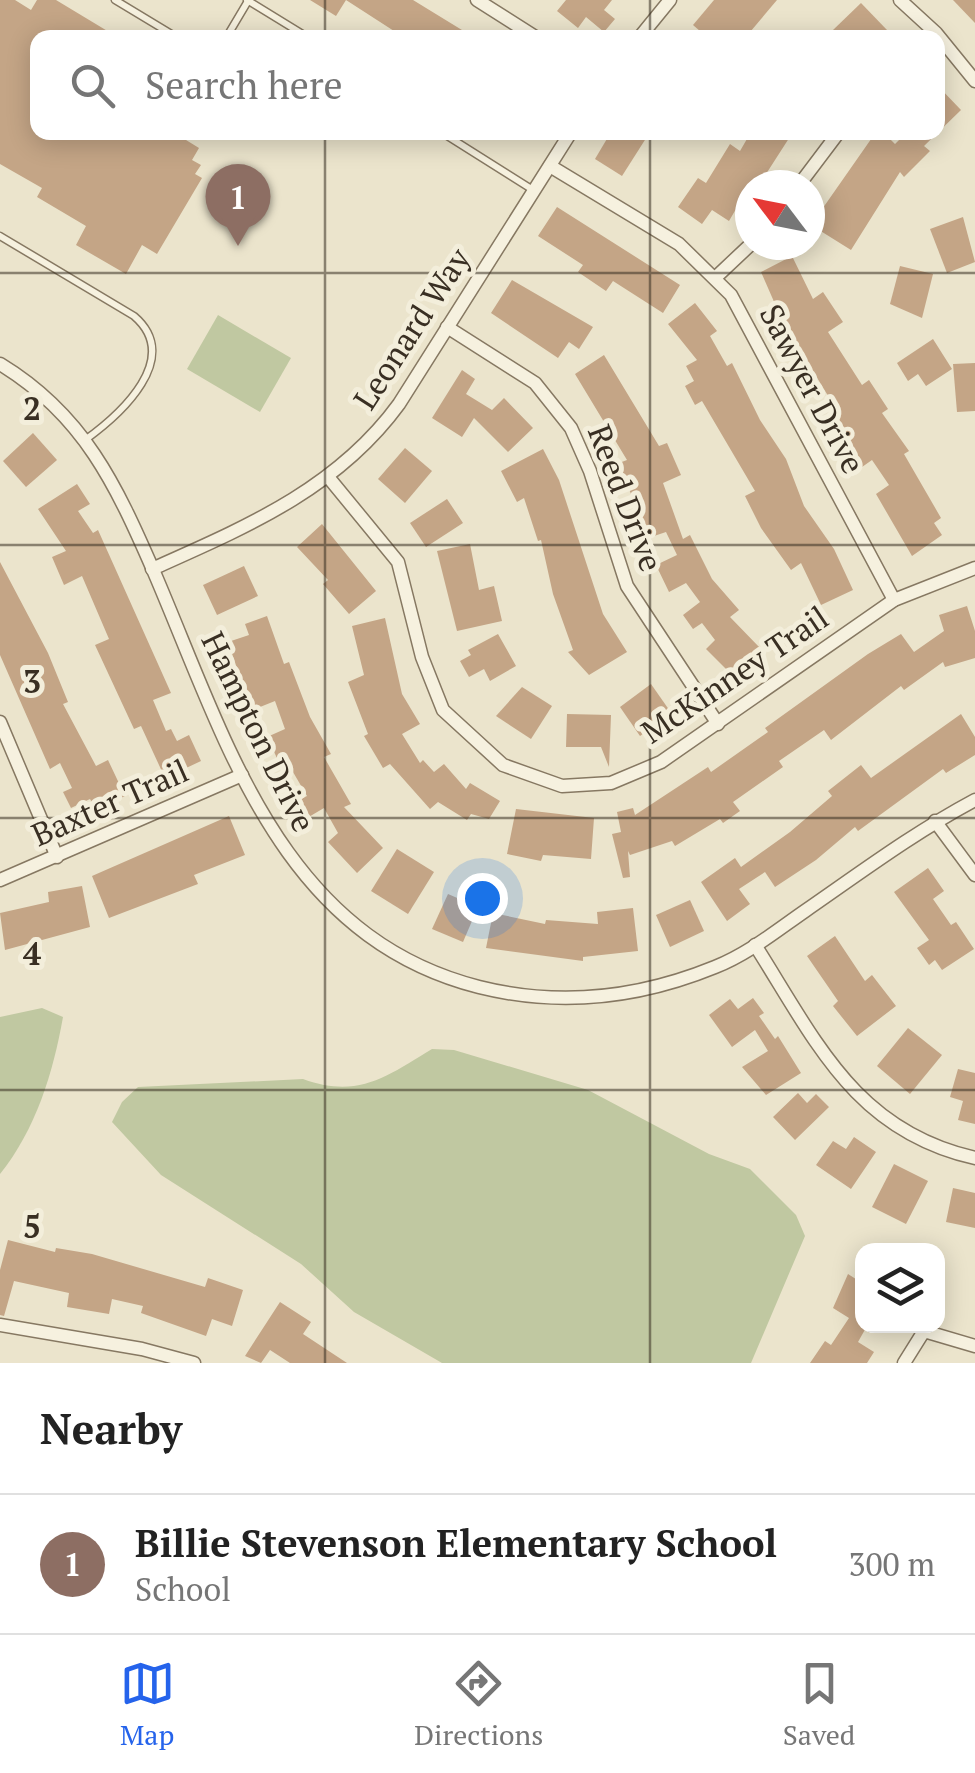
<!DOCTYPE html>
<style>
body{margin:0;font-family:"PT Serif",serif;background:#f6f6f6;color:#222}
.controls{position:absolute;right:30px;bottom:30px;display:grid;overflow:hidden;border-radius:20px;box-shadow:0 5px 25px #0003}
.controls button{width:90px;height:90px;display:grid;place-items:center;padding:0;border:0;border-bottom:2px solid #e0e0e0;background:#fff;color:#222;font:50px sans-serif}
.compass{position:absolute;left:735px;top:170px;width:90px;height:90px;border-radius:50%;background:#fff;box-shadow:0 5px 25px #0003;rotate:302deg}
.you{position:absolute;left:482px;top:898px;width:35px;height:35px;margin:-25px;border:8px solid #fff;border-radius:50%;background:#1a73e8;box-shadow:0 0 0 15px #1a73e833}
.badge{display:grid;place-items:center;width:65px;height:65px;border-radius:50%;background:#2563eb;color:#fff;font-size:32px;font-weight:700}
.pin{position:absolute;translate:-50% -82px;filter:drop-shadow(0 2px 5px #0008)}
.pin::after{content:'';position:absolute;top:52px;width:35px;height:30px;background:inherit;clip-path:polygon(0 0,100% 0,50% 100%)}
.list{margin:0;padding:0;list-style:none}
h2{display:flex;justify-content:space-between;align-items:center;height:130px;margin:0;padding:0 40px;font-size:42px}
h2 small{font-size:32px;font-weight:400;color:#767676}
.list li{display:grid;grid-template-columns:65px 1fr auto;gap:30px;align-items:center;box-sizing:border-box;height:140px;padding:0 40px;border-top:2px solid #e0e0e0}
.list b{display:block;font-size:38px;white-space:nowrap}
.list p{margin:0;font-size:32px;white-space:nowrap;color:#767676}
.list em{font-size:32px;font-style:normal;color:#767676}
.icon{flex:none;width:55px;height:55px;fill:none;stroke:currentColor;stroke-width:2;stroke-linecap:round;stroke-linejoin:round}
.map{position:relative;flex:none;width:975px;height:1363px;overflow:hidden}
.search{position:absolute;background:#fff;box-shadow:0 5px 25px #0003;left:30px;right:30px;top:30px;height:110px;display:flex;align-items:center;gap:25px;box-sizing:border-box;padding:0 35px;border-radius:20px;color:#767676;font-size:38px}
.sheet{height:270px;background:#fff}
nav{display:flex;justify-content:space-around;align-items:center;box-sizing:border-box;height:140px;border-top:2px solid #e0e0e0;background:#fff;font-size:28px;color:#767676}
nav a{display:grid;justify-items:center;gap:5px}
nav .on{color:#2563eb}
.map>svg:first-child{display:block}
</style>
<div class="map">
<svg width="975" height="1363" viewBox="0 0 975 1363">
<rect width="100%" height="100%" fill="#ebe4cc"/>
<g fill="#c0c8a1">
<polygon points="218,315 291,358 260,412 187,369"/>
<path d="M42,1008L63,1017C53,1073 36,1129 0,1174V1017Z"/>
<path d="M432,1049L454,1050L588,1090L709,1154L750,1169L796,1215L805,1236L751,1363H442L354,1312L301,1264L161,1175L112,1122L122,1102L138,1087L303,1079C358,1099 386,1077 432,1049Z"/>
</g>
<g fill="#c4a586">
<polygon points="0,0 15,0 31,10 37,0 56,0 119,38 38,38 38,132 173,132 199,148 192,160 201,165 195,174 202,178 157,254 142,245 126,274 76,245 86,226 37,197 42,188 0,164"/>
<polygon points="310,0 413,0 475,38 390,38 394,31 346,0 336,16"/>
<polygon points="566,0 612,0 604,10 615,19 604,32 586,17 578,28 557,11"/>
<polygon points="714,0 777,0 745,38 708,38 693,25"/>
<polygon points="953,0 975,0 975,23"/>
<polygon points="861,3 887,30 879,38 840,38 833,30"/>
<polygon points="938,86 961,110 924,146 930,151 904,177 900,172 851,250 811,225 876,132 883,132 895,144 907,132 938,132"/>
<polygon points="611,132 650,132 622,176 595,159"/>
<polygon points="751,132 793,132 759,185 750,185 729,221 712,210 702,224 678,207 698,178 706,183 730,144 740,151"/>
<polygon points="557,207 680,285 663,313 613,281 606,291 578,272 583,265 538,236"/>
<polygon points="963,217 975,262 947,273 930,229"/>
<polygon points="792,256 813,299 823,292 843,322 828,332 862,385 869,380 888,409 882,413 909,451 904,454 941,518 934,523 942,535 912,556 876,494 889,485 872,460 862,467 849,448 852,445 828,407 833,404 782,320 761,272"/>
<polygon points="900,266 933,274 922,318 890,304"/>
<polygon points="512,280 593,327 579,349 569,342 558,358 491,313"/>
<polygon points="695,303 717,331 710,336 727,366 732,363 760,420 786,459 804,506 834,549 853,590 821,605 801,563 791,570 761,528 745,496 755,491 702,401 695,405 685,386 694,381 686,366 697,360 668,324"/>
<polygon points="933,339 952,369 926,386 918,374 908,381 897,363"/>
<polygon points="604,355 659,446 667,443 681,475 663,483 683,539 690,535 712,579 739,610 730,617 760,648 732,675 706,649 715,640 702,623 693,629 683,615 700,602 686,583 669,592 656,565 677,555 666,532 648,538 619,463 627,460 575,374"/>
<polygon points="975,363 975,411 957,412 953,364"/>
<polygon points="462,370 475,379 466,394 492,410 504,398 533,428 508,452 474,418 462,437 432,418"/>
<polygon points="33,433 57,460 26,487 3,461"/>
<polygon points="405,448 432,471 405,503 378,479"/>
<polygon points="543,449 559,480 603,614 627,652 589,675 568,652 573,650 553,594 541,540 538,541 524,498 517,502 501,471"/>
<polygon points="77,484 90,504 78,511 93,533 98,530 171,693 153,700 166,731 171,729 177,741 189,735 201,761 165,778 141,726 134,729 95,645 109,639 82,576 64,585 52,557 66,551 38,509"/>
<polygon points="447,499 463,523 426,547 410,523"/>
<polygon points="322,524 376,591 349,614 323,584 328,580 297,547"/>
<polygon points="470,544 479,590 494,586 502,621 457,631 437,551"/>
<polygon points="0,562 48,653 68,702 63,704 96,766 108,760 125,796 96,810 90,799 71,808 63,792 72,788 60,763 50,769 0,655"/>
<polygon points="244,566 258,596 217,615 203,585"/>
<polygon points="967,606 975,631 975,658 945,667 943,662 904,690 901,686 831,740 824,730 779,761 783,767 733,802 740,811 723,823 720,819 675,846 672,841 630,855 628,851 630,877 623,878 612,834 621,832 617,812 633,808 635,815 708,767 711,772 768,732 765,728 868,654 901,634 914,652 944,631 939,615"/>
<polygon points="267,616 284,664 289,662 310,717 331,754 324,757 351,804 344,807 383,848 357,873 328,842 338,833 324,808 307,818 297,801 307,796 293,772 285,775 267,737 285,729 275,701 255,709 237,668 228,642 249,635 245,624"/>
<polygon points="385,618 402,694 420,724 402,734 420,763 423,760 434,772 444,764 466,789 470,783 500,801 489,819 471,814 467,820 438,802 430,809 390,764 383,768 364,736 368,734 348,682 364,675 352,626"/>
<polygon points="498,634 516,666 490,681 484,669 469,677 460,661 471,655 468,650"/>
<polygon points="651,684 672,714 640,736 620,707"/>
<polygon points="522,687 552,706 531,739 496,716"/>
<polygon points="567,714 611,715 609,767 601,747 566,747"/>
<polygon points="961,714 975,737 975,755 946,773 943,769 858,831 855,827 816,860 775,887 765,872 739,889 750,904 727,921 701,882 735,858 741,867 790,832 832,796 828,791 861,765 871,778"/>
<polygon points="516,809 594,818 591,859 543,855 541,861 507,854"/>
<polygon points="229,816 245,855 194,875 198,884 109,918 92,876"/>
<polygon points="397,849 434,872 408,914 371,891"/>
<polygon points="928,868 944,891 933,899 951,925 956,922 974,949 942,970 935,960 929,965 917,948 929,940 894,892"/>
<polygon points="82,886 90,927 5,950 0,913 49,902 48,892"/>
<polygon points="448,894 478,907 463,942 432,929"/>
<polygon points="690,900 704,931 670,947 656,915"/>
<polygon points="633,908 638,951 583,957 583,961 486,948 493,913 545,924 546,920 598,924 597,912"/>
<polygon points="835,936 865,981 872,975 896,1006 857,1036 833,1006 838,1001 807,956"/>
<polygon points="753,998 764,1013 759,1016 775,1039 778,1036 801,1073 766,1095 742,1067 768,1051 755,1030 732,1047 709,1015 730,999 738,1009"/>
<polygon points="908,1028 942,1055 910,1094 877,1066"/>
<polygon points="958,1069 975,1073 975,1124 958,1120 963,1101 950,1097"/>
<polygon points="798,1093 807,1103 816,1094 829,1107 795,1140 773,1117"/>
<polygon points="854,1137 876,1152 851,1189 816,1165 833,1141 846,1149"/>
<polygon points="894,1164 928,1181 906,1224 872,1207"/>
<polygon points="953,1188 975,1193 975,1228 946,1222"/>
<polygon points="8,1240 55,1252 56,1248 92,1254 205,1287 208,1278 243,1290 232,1326 212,1319 206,1336 141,1313 143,1306 112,1299 109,1314 67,1307 69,1293 14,1281 4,1316 0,1315 0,1270"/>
<polygon points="848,1274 862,1283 862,1326 867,1326 858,1342 874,1352 867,1363 810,1363 825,1341 831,1345 849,1318 833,1308"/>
<polygon points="280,1302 311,1322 303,1334 347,1363 290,1363 270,1350 261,1363 245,1356"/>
</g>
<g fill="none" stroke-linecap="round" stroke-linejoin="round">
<g stroke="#867862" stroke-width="9">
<g id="service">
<polyline points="115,0 178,38"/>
<polyline points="247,0 309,38"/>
<polyline points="226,38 248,1"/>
<polyline points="441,132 533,190"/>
<path d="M0,236L134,316C183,358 121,414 85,440"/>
</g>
</g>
<g stroke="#867862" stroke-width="15">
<g id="minor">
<polyline points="477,0 537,38"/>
<polyline points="900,0 936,33 975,81"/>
<polyline points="639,38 670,0"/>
<polyline points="550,166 679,244 731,295 894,600"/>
<polyline points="799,185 839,132"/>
<polyline points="715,278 750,245"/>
<polyline points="447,327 535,383 571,428 590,471 627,586 718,724"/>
<path d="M0,364C84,415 116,485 154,572C226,739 279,936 479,987C559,1007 639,998 715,967C748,954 776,931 805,911C860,873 915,832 975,800"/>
<polyline points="329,478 398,562 422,657 443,710 503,765 562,786 611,783 661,762 894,600 975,568"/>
<path d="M152,569C246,527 337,489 399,404L571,132"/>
<polyline points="0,722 57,857"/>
<polyline points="935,821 975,875"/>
<polyline points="0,880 242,775"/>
<path d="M755,945C816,1041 855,1131 975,1158"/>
<polyline points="0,1325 142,1349 194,1363"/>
<polyline points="904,1363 924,1331 975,1346"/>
</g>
</g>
<use href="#service" stroke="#f6f1df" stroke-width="6"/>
<use href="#minor" stroke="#f6f1df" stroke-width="12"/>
</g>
<path fill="none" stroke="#392f23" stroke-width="2.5" stroke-opacity="0.55" d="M325,0V38M650,0V38M325,132V1363M650,132V1363M0,273H975M0,545H975M0,818H975M0,1090H975"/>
<g text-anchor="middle" stroke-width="10" stroke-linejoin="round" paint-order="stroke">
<g font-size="32" fill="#392f23" stroke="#f3eedb">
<text transform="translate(412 329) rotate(-57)" y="11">Leonard Way</text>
<text transform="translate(812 389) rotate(62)" y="11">Sawyer Drive</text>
<text transform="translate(625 498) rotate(69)" y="11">Reed Drive</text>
<text transform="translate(735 675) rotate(-34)" y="11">McKinney Trail</text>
<text transform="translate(258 732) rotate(64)" y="11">Hampton Drive</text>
<text transform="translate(110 803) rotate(-24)" y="11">Baxter Trail</text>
</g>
</g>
<g font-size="32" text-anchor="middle" font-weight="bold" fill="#392f23" stroke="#f3eedb" stroke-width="10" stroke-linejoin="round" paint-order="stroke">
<text x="32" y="420">2</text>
<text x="32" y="693">3</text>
<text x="32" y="965">4</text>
<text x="32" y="1238">5</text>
</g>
</svg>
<div class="controls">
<button><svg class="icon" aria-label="layers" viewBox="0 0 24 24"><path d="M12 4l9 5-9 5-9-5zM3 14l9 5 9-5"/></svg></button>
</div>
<svg class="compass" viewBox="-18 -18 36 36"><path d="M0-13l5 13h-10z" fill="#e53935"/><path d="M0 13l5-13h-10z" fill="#767676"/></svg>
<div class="you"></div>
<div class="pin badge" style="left:238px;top:246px;background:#8d6e63">1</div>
<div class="search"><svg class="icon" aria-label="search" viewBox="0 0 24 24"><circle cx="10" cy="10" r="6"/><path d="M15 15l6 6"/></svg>Search here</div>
</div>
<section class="sheet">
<h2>Nearby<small></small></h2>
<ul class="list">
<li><span class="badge" style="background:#8d6e63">1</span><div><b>Billie Stevenson Elementary School</b><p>School</p></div><em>300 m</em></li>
</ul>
</section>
<nav>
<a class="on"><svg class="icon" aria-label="map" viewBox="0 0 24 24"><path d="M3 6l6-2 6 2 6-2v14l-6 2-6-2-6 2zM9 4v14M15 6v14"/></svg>Map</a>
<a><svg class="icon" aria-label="directions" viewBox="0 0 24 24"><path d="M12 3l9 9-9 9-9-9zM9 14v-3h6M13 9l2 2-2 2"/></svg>Directions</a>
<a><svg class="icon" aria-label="saved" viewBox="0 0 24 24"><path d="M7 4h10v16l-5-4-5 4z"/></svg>Saved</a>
</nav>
